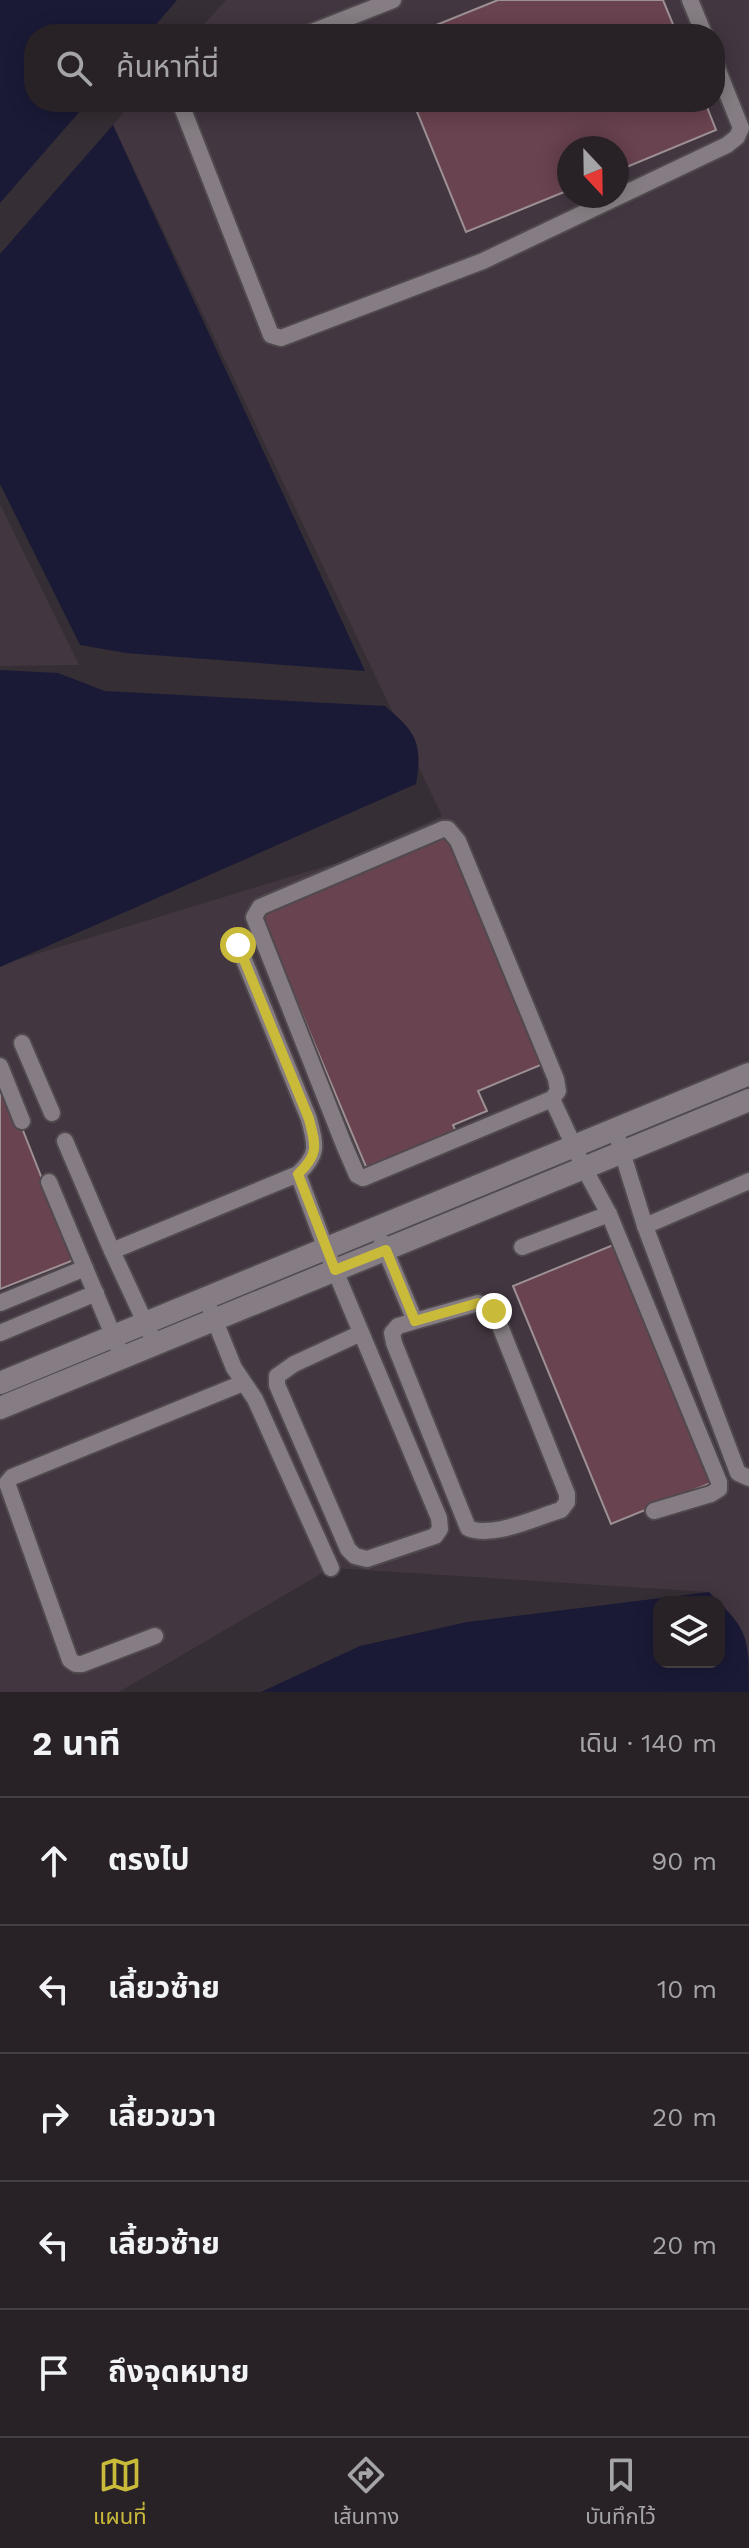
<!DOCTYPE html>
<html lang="th">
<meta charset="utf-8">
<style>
body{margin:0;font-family:"Work Sans","Noto Sans Thai",sans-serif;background:#302a2f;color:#f1f3f6}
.controls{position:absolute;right:24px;bottom:24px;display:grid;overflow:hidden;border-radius:16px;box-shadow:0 4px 20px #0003}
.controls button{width:72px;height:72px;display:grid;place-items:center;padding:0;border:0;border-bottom:2px solid #443f44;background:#282227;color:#f1f3f6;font:40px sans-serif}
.compass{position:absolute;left:557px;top:136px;width:72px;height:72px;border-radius:50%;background:#282227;box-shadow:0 4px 20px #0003;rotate:158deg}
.stop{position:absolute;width:24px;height:24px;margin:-18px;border:6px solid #caba3a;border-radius:50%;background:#fff}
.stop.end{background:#caba3a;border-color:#fff;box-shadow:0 2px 8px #0008}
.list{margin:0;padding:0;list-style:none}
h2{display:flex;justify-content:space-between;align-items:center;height:104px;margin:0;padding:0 32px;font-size:34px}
h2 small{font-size:26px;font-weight:400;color:#a5a4a7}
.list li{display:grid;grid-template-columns:52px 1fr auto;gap:24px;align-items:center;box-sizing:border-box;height:128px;padding:0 32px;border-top:2px solid #443f44}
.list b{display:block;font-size:30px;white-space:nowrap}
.list em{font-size:26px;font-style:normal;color:#a5a4a7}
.icon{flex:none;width:44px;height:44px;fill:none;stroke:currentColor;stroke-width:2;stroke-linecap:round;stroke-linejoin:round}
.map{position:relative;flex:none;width:749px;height:1692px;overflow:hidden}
.search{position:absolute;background:#282227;box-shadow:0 4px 20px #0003;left:24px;right:24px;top:24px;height:88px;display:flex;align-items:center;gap:20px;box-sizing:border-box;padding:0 28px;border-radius:32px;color:#a5a4a7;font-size:30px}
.sheet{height:744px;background:#282227}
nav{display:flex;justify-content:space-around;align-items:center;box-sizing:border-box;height:112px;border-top:2px solid #443f44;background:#282227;font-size:22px;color:#a5a4a7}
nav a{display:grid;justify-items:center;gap:4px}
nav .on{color:#caba3a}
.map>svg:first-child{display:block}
</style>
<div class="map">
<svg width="749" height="1692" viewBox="0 0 749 1692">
<rect width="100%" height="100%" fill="#352e34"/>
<g fill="#423640" fill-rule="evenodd">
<path d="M226,0H749V1657L719,1602H715L709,1592L331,1568L119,1692H0V965L339,862L442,816L113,125L133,102H715V34H195ZM569,148H617V196H569Z"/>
<polygon points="0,504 79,665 0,666"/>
</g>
<g fill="#1a1a37" fill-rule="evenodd">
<polygon points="0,0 177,0 148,34 34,34 34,102 88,102 0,203"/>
<polygon points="113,125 144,193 365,671 126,653 80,645 0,484 0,254"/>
<path d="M0,670L58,673L105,691L385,706C416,732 423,743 416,784L0,967Z"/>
<path d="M709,1592C749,1631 749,1636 749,1692H261L360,1646L467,1622ZM719,1602V1662H659V1602Z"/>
</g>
<g fill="#6a4350" stroke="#9c9093" stroke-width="2">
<polygon points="498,0 663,0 677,34 414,34"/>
<polygon points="413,102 705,102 716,130 617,171 617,148 569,148 569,190 466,232"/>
<polygon points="448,835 543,1064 478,1091 487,1111 453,1125 458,1137 369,1174 260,914"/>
<polygon points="0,1072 74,1260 0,1289"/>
<polygon points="618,1243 716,1481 611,1524 513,1286"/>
</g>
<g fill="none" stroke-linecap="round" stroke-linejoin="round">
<g stroke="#50494e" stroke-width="20">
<g id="service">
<polyline points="690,0 704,34"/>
<polyline points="307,34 393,0"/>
<polyline points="180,102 271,335 281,338 483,261 727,145 737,137 741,128 715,63"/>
<polygon points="443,829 448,829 458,841 556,1079 558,1091 552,1099 363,1178 357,1175 344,1145 254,917 260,907"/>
<polyline points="22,1043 52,1113"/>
<polyline points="0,1066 22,1121"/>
<polyline points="552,1099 584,1168 609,1214 719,1482 719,1489 711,1494 654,1511"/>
<polyline points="615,1129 645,1226 738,1473 749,1478"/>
<polyline points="65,1141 112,1251 155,1344"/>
<polyline points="298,1174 326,1249 439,1518 440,1529 435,1536 367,1559 355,1556 348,1549 277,1385 277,1376 294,1364 361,1333"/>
<polyline points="49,1182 118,1347"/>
<polyline points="645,1226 749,1181"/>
<path d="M382,1242L415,1321L478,1303L494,1311L567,1494V1502L561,1510C537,1517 492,1539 468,1528L394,1343L392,1333L398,1326L415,1321"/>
<polyline points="522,1247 609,1214"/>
<path d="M112,1251L298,1174C319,1154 316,1146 309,1119L238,945"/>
<polyline points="0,1303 85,1268"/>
<polyline points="211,1311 234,1368 255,1399 331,1568"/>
<polyline points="0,1333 96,1293"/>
<polyline points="155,1636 82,1664 76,1664 70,1660 7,1483 12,1477 243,1383"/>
</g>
</g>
<g stroke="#50494e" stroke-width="26">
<g id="minor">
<polyline points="0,1383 749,1074"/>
<polyline points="0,1408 749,1100"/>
</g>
</g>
<use href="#service" stroke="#857d83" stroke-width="16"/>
<use href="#minor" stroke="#857d83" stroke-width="22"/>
</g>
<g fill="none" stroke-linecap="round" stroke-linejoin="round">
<path stroke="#caba3a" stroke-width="10" d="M238,945L309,1119C316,1146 319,1154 298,1174L335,1270L386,1250L415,1321L478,1303L494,1311"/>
</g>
</svg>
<div class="controls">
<button><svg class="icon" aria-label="layers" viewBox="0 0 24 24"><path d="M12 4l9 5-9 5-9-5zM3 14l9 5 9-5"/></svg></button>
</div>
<svg class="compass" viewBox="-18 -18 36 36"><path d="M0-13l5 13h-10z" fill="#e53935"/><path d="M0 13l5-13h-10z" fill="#a5a4a7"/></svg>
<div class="stop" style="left:238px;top:945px"></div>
<div class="stop end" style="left:494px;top:1311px"></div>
<div class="search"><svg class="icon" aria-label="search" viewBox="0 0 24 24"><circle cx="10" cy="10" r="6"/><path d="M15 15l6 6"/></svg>ค้นหาที่นี่</div>
</div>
<section class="sheet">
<h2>2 นาที<small>เดิน · 140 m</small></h2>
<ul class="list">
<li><svg class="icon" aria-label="ahead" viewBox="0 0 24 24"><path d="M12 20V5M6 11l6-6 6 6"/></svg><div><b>ตรงไป</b></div><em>90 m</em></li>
<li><svg class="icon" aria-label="left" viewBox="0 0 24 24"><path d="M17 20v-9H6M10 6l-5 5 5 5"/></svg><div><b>เลี้ยวซ้าย</b></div><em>10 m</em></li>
<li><svg class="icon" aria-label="right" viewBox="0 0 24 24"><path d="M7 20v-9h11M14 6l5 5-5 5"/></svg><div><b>เลี้ยวขวา</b></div><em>20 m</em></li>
<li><svg class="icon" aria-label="left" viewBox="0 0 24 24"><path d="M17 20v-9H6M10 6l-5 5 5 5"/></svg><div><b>เลี้ยวซ้าย</b></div><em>20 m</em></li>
<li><svg class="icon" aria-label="arrive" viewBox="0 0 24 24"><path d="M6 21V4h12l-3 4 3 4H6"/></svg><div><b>ถึงจุดหมาย</b></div></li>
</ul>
</section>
<nav>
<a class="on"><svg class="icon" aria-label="map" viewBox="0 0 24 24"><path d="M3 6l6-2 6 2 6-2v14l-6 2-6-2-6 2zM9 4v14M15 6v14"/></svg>แผนที่</a>
<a><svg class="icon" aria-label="directions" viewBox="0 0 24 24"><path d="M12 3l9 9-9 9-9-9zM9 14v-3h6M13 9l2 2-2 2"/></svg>เส้นทาง</a>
<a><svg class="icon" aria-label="saved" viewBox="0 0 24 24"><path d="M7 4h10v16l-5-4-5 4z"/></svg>บันทึกไว้</a>
</nav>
